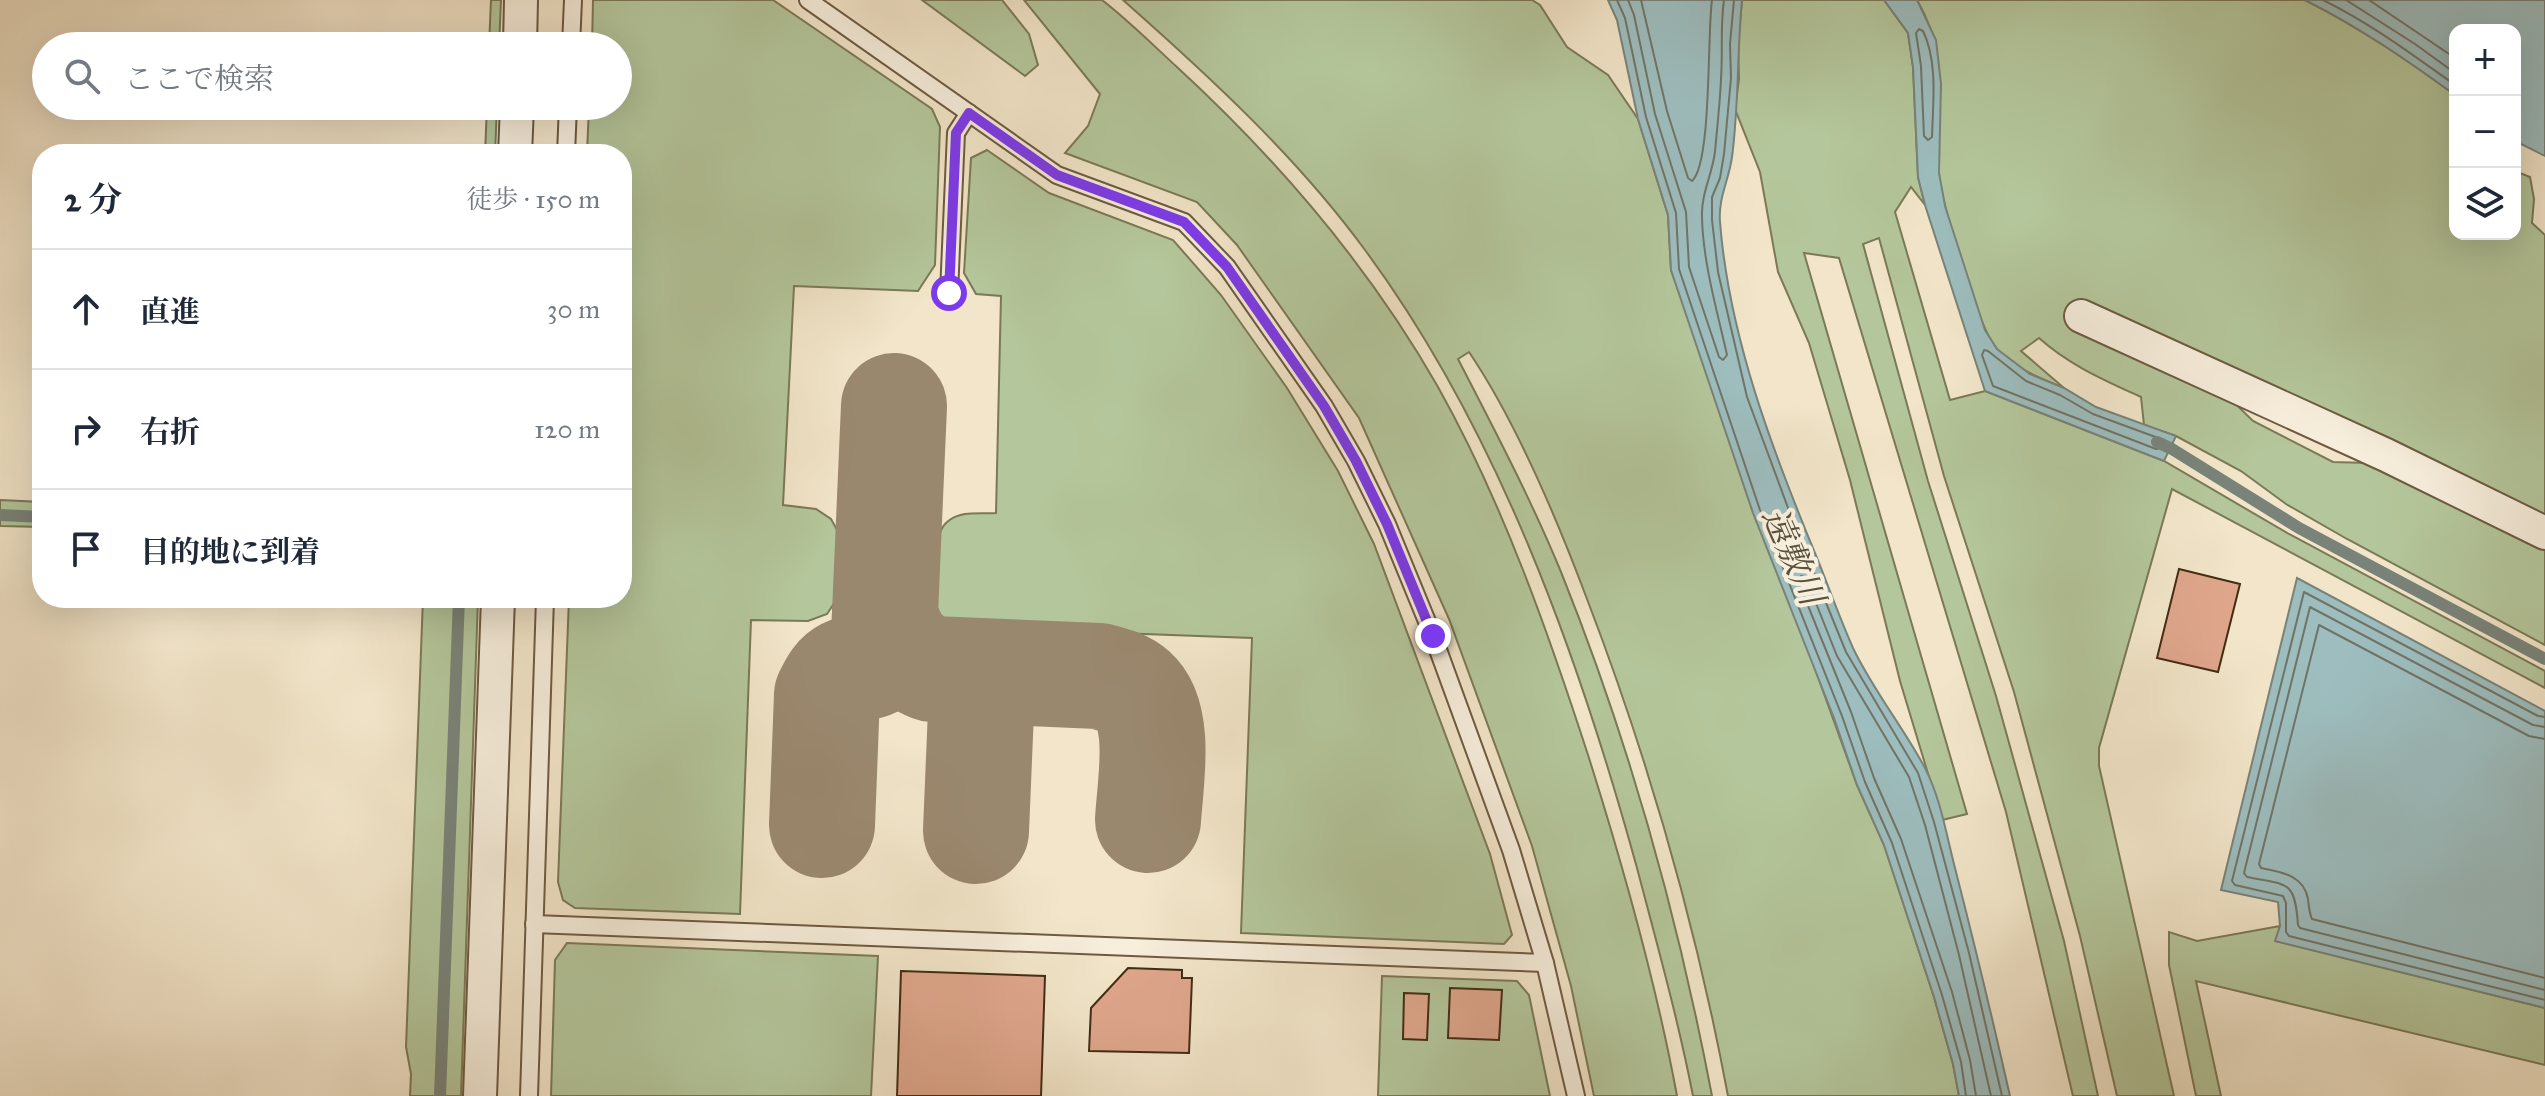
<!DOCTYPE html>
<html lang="ja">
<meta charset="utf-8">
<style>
body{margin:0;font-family:"IM FELL Great Primer","Noto Serif JP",serif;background:#f6f6f7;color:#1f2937}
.controls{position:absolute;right:24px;top:24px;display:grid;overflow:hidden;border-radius:16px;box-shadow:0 8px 32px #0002}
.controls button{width:72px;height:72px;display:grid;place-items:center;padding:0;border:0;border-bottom:2px solid #e0e1e3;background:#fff;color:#1f2937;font:40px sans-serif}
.stop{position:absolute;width:24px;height:24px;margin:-18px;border:6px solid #7c3aed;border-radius:50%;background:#fff}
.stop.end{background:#7c3aed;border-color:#fff;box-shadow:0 2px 8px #0008}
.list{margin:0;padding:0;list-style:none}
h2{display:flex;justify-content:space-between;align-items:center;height:104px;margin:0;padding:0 32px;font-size:34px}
h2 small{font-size:26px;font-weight:400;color:#747a83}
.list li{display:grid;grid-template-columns:52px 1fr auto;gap:24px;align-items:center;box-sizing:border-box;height:120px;padding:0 32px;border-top:2px solid #e0e1e3}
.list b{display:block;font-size:30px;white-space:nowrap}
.list em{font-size:26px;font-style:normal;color:#747a83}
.icon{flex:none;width:44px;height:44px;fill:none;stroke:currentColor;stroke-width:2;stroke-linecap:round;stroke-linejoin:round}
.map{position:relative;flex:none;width:2545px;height:1096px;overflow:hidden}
.search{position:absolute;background:#fff;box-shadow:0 8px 32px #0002;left:32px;top:32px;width:600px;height:88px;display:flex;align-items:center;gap:20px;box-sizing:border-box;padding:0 28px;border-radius:44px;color:#747a83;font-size:30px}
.panel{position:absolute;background:#fff;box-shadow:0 8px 32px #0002;left:32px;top:144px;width:600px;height:464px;border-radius:32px}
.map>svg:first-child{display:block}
</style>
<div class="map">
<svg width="2545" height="1096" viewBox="0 0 2545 1096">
<rect width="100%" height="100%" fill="#f2e5c9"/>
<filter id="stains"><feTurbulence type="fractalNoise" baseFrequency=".0025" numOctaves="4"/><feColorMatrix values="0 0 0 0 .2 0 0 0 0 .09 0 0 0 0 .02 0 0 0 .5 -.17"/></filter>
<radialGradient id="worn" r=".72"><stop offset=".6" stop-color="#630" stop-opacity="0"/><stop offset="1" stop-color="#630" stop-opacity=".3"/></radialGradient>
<g fill="#b4c69b" stroke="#7b7956" stroke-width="2">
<polygon points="491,0 501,0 499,46 489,46"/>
<polygon points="593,0 773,0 932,109 940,127 935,265 918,291 794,286 783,505 816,509 831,519 841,537 839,596 827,614 808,621 751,620 740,914 575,908 563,900 558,882 569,598 622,598 622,154 587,154 589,106 618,106 618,46 592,46"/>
<polygon points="922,0 1002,0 1029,34 1038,65 1025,76"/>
<path d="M1024,0H1102C1129,21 1153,45 1178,68C1280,162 1369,266 1438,387C1503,503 1548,632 1589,758C1624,869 1656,982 1677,1096H1594L1571,986L1532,846L1449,619L1359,418L1237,245L1197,202L1065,153L1088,126L1100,94Z"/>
<path d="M1123,0H1532L1540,5L1567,47L1608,75L1638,119L1668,215L1671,270L1857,785L1884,845L1934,997L1953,1064L1959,1096H1728C1696,925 1649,761 1587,599C1557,519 1517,423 1469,352L1458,359C1494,429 1531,499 1561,572C1629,741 1678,917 1712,1096H1693C1678,1019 1657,944 1637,868C1578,654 1498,430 1365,250C1296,156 1210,77 1123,0Z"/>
<polygon points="1742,0 1884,0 1908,33 1913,67 1918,177 1925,205 1911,187 1895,212 1950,400 1985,391 2164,461 2289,534 2545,671 2545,688 2172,489 2099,748 2099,766 2174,1096 2117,1096 2080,936 2014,692 1944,476 1879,238 1863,244 1928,481 1996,696 2064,941 2098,1096 2073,1096 2006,812 1839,258 1804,253 1967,814 1942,820 1900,681 1850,480 1809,343 1778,272 1760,172 1735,109 1739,79 1738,45"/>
<path d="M1917,0H2305C2359,27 2407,60 2455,95V234H2515V171L2530,177L2534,199L2532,223L2545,235V524L2217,386L2253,421L2333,462L2368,463L2545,541V645L2347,539L2286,504L2241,471L2176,436L2144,425L2141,397C2104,380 2069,365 2039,338L2021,351L2064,388C2040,378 2013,368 1996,348C1978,326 1941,203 1939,173C1934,109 1953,61 1917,0Z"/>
<polygon points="487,106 497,106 495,154 485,154"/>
<path d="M987,150L1049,193L1173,240L1221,295L1287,388L1338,471L1374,544L1490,854L1512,935L1504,944L1241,933L1252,638L959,627C952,623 942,619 938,613C928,595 931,536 947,522C961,510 980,514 996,513L1001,296L976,294L964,273L971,158Z"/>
<polygon points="0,500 42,502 42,527 0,526"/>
<polygon points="423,598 478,598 461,1096 410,1096 411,1074 406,1047"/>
<polygon points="2280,926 2276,941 2545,1008 2545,1065 2196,981 2221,1096 2196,1096 2169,965 2169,932 2197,941"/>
<polygon points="567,943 878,956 871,1096 551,1096 555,960"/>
<polygon points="1382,976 1517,981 1529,995 1550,1096 1378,1096"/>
</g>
<g fill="#9dbdbe" stroke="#798379" stroke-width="2">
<path d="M1608,0H1742C1737,52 1739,105 1732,157C1729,180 1718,198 1720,222C1729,337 1773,452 1817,558C1829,588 1840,619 1853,648C1873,690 1903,727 1925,768C1941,799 1947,838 1956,872C1975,946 1993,1021 2010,1096H1959L1953,1064L1934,997L1884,845L1857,785L1834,718L1753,513L1671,270L1668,215L1638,119L1617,20Z"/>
<polygon points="1884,0 1917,0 1936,40 1941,84 1939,173 1945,206 1985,330 1997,349 2030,374 2064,388 2096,407 2176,436 2164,461 1985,391 1925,205 1918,177 1913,67 1908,33"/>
<path d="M2305,0H2545V156L2515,141V30H2455V95C2407,60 2359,27 2305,0Z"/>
<polygon points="2297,578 2545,711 2545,1008 2275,941 2280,926 2278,902 2221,890"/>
</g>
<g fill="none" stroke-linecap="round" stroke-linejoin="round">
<g stroke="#707468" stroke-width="2">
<polyline points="1617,0 1625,18 1646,117 1676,213 1679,269 1760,510 1842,716 1865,782 1892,843 1942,995 1961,1062 1966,1096"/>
<path d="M1628,0L1634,15L1655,114L1686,212L1689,267L1719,357L1723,360L1727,355C1717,310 1703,263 1702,217C1701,194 1712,175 1715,152C1717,128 1720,103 1721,79C1723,52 1720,27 1724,0"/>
<path d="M1641,0L1667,111L1688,178L1692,181C1712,163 1707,34 1712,0"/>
<polyline points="1734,0 1730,44 1731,78 1724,154 1720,178 1712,197 1712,220 1718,272 1747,397 1794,524 1846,652 1918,773 1934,822 1969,953 2002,1096"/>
<path d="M2323,0C2370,23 2413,55 2455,85"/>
<polyline points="2346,0 2415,44 2455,73"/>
<polyline points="2369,0 2455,58"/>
<path d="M1919,29L1923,31C1938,62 1933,103 1932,137L1928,140L1924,136L1921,66L1916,33Z"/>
<polygon points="1984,350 1988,351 2026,381 2060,395 2093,414 2161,439 2161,448 2156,449 1993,386 1982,355"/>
<polyline points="2545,717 2538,716 2304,592 2232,881 2235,885 2283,896 2286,903 2286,932 2289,936 2545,1000"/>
<path d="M2545,727L2533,725L2310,607L2244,873L2247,877C2287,885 2295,879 2298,925L2300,928L2545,990"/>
<path d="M2545,739L2529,736L2319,625L2259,864L2261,868C2281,872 2304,875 2308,899C2309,907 2309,912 2312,919L2545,978"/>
<polyline points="1976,1096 1970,1060 1952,992 1901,839 1874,778 1851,712 1798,581 1801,576 1806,578 1837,656 1909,777 1925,825 1959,955 1991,1096"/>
</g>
<g stroke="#798379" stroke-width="12">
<polyline points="2157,442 2172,449 2299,528 2545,659"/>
<polyline points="0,515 42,517"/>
<polyline points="440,1096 459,598"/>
</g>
<g stroke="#9a886e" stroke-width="106">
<path d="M894,406L885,613C892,642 904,658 932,669L1099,676C1111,679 1124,682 1134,691C1163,717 1150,784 1148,820"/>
<path d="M950,670C970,678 978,690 981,711L976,831"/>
<path d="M822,825L827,695C832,685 836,676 846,671C857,665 874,671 880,657C885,645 884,626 885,613"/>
</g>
</g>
<g fill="#dfa68c" stroke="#422c12" stroke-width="2">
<polygon points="2179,569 2240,584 2218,672 2157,658"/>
<polygon points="1128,968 1182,970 1182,978 1192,978 1189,1053 1089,1051 1091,1008"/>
<polygon points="901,971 1045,976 1041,1096 897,1096"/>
<polygon points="1450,988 1502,990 1499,1040 1448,1038"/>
<polygon points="1404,993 1429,994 1427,1040 1403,1039"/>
</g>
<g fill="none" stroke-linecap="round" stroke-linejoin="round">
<g stroke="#6e5a40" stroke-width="20">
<g id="lane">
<polyline points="808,0 1057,175 1184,222 1227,267 1324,406 1356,461 1387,524 1433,636 1511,850 1545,963 1576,1096"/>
<polyline points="571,46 573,0"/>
<polyline points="566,154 568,106"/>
<polyline points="949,293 956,133 969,113"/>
<polyline points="534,924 1545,963"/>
<polyline points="529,1096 545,598"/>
</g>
</g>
<g stroke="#6e5a40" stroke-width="36">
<g id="street">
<polyline points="520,46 521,0"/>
<polyline points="515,154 517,106"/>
<polyline points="2081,316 2386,455 2545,533"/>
<polyline points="480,1096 498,598"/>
</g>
</g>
<use href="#lane" stroke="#f7eedc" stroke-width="16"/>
<use href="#street" stroke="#f7eedc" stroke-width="32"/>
</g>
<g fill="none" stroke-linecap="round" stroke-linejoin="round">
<polyline stroke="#7c3aed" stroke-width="10" points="949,293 956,133 969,113 1057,175 1184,222 1227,267 1324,406 1356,461 1387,524 1433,636"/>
</g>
<g text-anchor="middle" stroke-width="8" stroke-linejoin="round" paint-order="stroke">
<g font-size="34" font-style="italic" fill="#59503d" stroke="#f7eedc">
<text transform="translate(1794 556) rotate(66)" y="12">遠敷川</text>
</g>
</g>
<rect width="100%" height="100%" filter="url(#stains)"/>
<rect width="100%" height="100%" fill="url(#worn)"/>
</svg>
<div class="controls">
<button>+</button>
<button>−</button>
<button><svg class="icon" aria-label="layers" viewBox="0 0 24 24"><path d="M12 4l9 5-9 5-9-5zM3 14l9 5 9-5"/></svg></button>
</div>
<div class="stop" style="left:949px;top:293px"></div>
<div class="stop end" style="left:1433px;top:636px"></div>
<div class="search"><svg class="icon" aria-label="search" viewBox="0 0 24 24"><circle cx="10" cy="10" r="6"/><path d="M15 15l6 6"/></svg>ここで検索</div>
<section class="panel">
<h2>2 分<small>徒歩 · 150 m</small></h2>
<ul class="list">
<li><svg class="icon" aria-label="ahead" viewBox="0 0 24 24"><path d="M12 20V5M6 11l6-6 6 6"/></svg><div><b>直進</b></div><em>30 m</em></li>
<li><svg class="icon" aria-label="right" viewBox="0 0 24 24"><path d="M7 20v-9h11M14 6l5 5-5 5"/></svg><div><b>右折</b></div><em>120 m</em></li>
<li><svg class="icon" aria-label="arrive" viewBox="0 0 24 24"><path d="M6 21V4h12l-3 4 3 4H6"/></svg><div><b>目的地に到着</b></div></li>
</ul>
</section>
</div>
